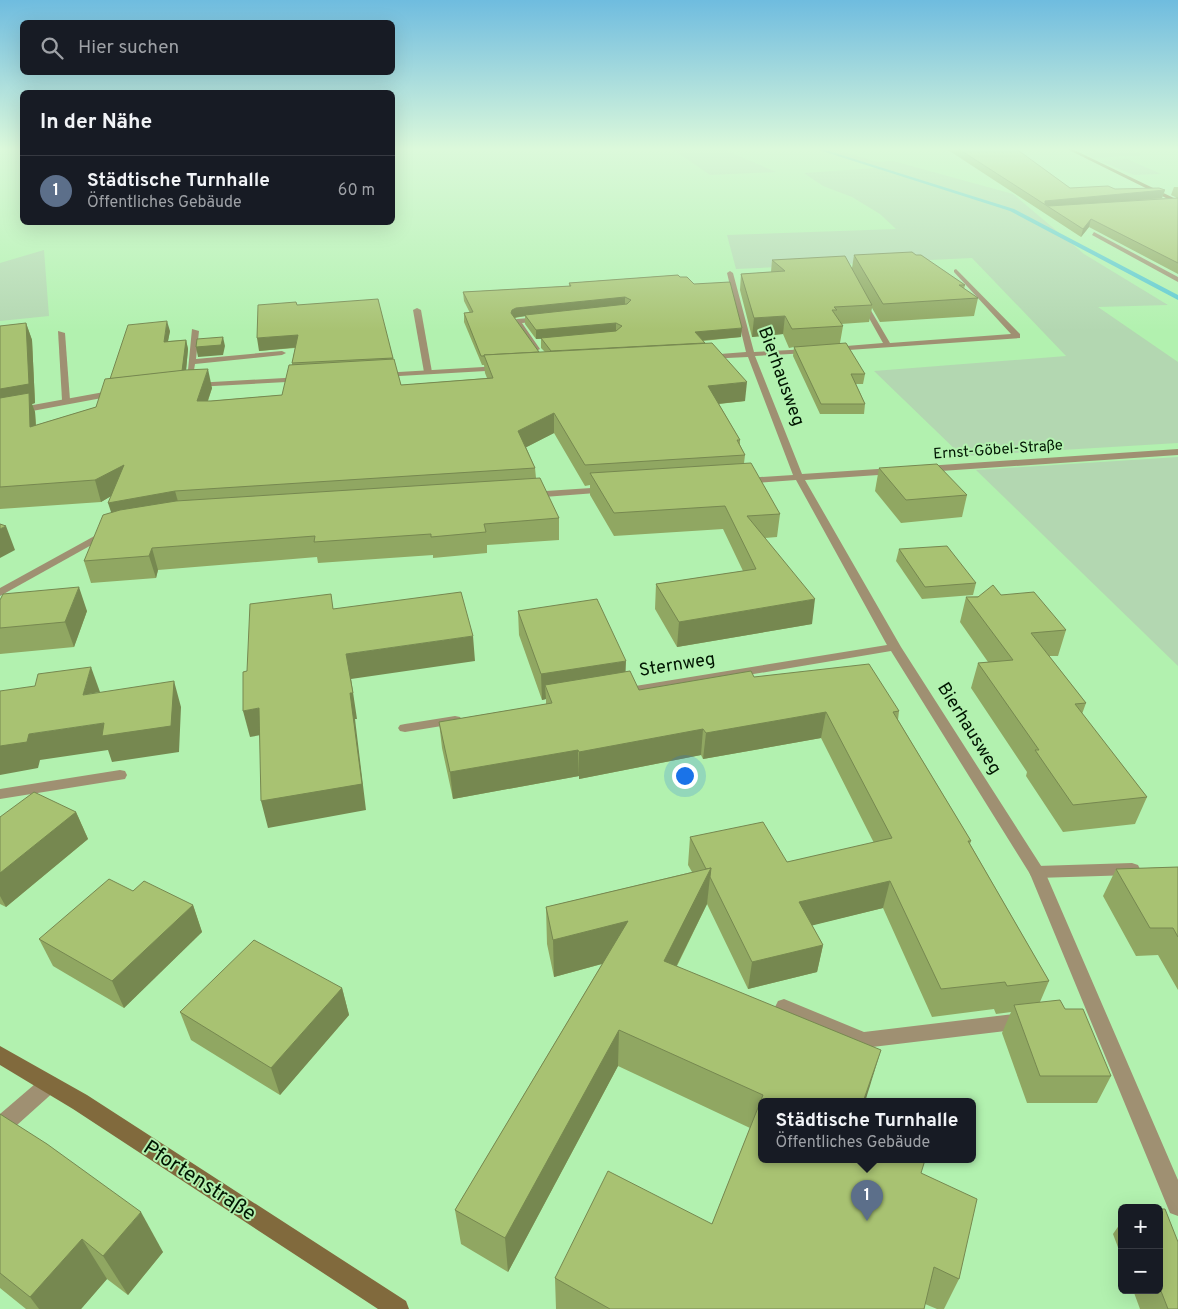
<!DOCTYPE html>
<html lang="de">
<meta charset="utf-8">
<style>
body{margin:0;font-family:Overpass,sans-serif;background:#242831;color:#f1f3f6}
.controls{position:absolute;right:15px;bottom:15px;display:grid;overflow:hidden;border-radius:8px;box-shadow:0 5px 20px #0002}
.controls button{width:45px;height:45px;display:grid;place-items:center;padding:0;border:0;border-bottom:1px solid #363941;background:#171b24;color:#f1f3f6;font:25px sans-serif}
.you{position:absolute;left:684px;top:775px;width:18px;height:18px;margin:-12px;border:4px solid #fff;border-radius:50%;background:#1a73e8;box-shadow:0 0 0 8px #1a73e833}
.badge{display:grid;place-items:center;width:32px;height:32px;border-radius:50%;background:#8c9099;color:#fff;font-size:16px;font-weight:700}
.pin{position:absolute;translate:-50% -41px;filter:drop-shadow(0 1px 2px #0008)}
.pin::after{content:'';position:absolute;top:26px;width:18px;height:15px;background:inherit;clip-path:polygon(0 0,100% 0,50% 100%)}
.popup{position:absolute;left:758px;top:1098px;width:218px;height:65px;box-sizing:border-box;display:grid;place-content:center;border-radius:8px;background:#171b24;filter:drop-shadow(0 1px 4px #0005);font-size:16px;white-space:nowrap;color:#9ea1a6}
.popup b{font-size:19px;color:#f1f3f6}
.popup::after{content:'';position:absolute;left:50%;top:100%;margin-left:-10px;border:10px solid transparent;border-top-color:#171b24}
.list{margin:0;padding:0;list-style:none}
h2{display:flex;justify-content:space-between;align-items:center;height:65px;margin:0;padding:0 20px;font-size:21px}
h2 small{font-size:16px;font-weight:400;color:#9ea1a6}
.list li{display:grid;grid-template-columns:32px 1fr auto;gap:15px;align-items:center;box-sizing:border-box;height:70px;padding:0 20px;border-top:1px solid #363941}
.list b{display:block;font-size:19px;white-space:nowrap}
.list p{margin:0;font-size:16px;white-space:nowrap;color:#9ea1a6}
.list em{font-size:16px;font-style:normal;color:#9ea1a6}
.icon{flex:none;width:28px;height:28px;fill:none;stroke:currentColor;stroke-width:2;stroke-linecap:round;stroke-linejoin:round}
.map{position:relative;flex:none;width:1178px;height:1309px;overflow:hidden}
.search{position:absolute;background:#171b24;box-shadow:0 5px 20px #0002;left:20px;top:20px;width:375px;height:55px;display:flex;align-items:center;gap:12px;box-sizing:border-box;padding:0 18px;border-radius:8px;color:#9ea1a6;font-size:19px}
.panel{position:absolute;background:#171b24;box-shadow:0 5px 20px #0002;left:20px;top:90px;width:375px;height:135px;border-radius:8px}
.map>svg:first-child{display:block}
</style>
<div class="map">
<svg width="1178" height="1309" viewBox="0 0 1178 1309">
<rect width="100%" height="100%" fill="#b2f1af"/>
<g fill="#b3d7b1">
<polygon points="671,148 720,148 776,172 710,175"/>
<polygon points="811,148 830,148 877,162 893,161 1013,194 1084,254 1168,305 1098,307 1178,362 1178,443 962,456 874,371 1066,356 972,258 736,269 727,235 896,229 880,214 852,197 823,186 804,173 876,168"/>
<polygon points="1075,148 1128,148 1143,155 1093,158"/>
<polygon points="1127,159 1161,174 1134,175 1100,161"/>
<polygon points="44,250 49,316 0,321 0,263"/>
<polygon points="1178,457 1178,666 976,470"/>
</g>
<g fill="none" stroke-linecap="round" stroke-linejoin="round">
<polygon fill="#59c8d2" fill-rule="evenodd" points="813,148 819,148 1014,209 1178,295 1178,300 1010,211"/>
<g fill="#9f9072" fill-rule="evenodd">
<polygon points="417,308 421,310 432,372 428,374 424,372 413,310"/>
<polygon points="541,317 544,317 544,321 522,323 540,349 536,351 533,351 513,321 517,319"/>
<polygon points="192,329 199,331 196,359 282,351 286,353 282,355 195,364 194,370 188,370"/>
<polygon points="58,331 65,333 70,400 66,403 62,400"/>
<polygon points="120,770 125,771 127,775 125,779 0,799 0,789"/>
<polygon points="1132,863 1138,865 1140,869 1138,873 1132,875 1037,878 1031,876 1029,872 1031,868 1037,866"/>
<polygon points="784,999 864,1032 1022,1013 1028,1015 1031,1021 1028,1027 1022,1029 864,1048 778,1013 775,1007 778,1001"/>
<polygon points="49,1075 56,1078 59,1084 56,1090 7,1134 0,1137 0,1114 42,1078"/>
</g>
<g fill="#9f9072" fill-rule="evenodd">
<polygon points="1094,232 1178,277 1178,282 1092,235"/>
<polygon points="956,269 1020,334 1020,338 834,351 830,349 834,347 883,343 860,302 863,300 866,302 890,343 1011,334 954,272 954,270"/>
<polygon points="730,271 733,273 754,352 809,349 813,351 809,353 755,356 802,474 893,468 898,471 893,474 805,480 901,647 1045,872 1178,1180 1178,1216 1170,1213 1030,874 891,651 623,696 616,692 623,688 887,645 796,480 744,484 739,481 744,478 793,475 748,357 707,359 703,357 707,355 746,352 727,273"/>
<polygon points="500,366 503,366 503,370 382,377 378,375 382,373"/>
<polygon points="302,377 305,377 305,381 195,387 191,385 195,383"/>
<polygon points="115,390 118,391 118,395 0,417 0,411"/>
<polygon points="1178,449 1178,455 926,472 921,469 926,466"/>
<polygon points="606,487 611,490 609,492 531,498 526,495 531,492"/>
<polygon points="109,528 114,531 113,533 0,596 0,588"/>
<polygon points="455,716 460,717 462,720 460,723 405,732 400,731 398,728 400,725 405,724"/>
</g>
<g fill="#816a3d" fill-rule="evenodd">
<polygon points="1065,148 1070,148 1178,200 1178,204"/>
<polygon points="0,1046 87,1095 406,1301 409,1309 378,1309 73,1109 0,1065"/>
</g>
</g>
<g fill="#90a762" fill-rule="evenodd">
<polygon points="945,148 1015,148 1070,188 1165,190 1162,198 1177,198 1171,195 1174,187 1178,187 1178,274 1089,227 1081,237"/>
<polygon points="854,255 965,285 964,289 978,298 974,316 880,322 872,308 869,322 841,324 843,326 840,343 865,374 863,384 856,384 865,404 864,414 820,414 793,356 794,347 789,348 783,334 752,337 740,290 741,274 771,272 772,260 852,268"/>
<path d="M678,275L741,337L703,341L745,401L719,404L740,440V445L745,455L744,463L780,514L777,537L765,538L812,624L677,647L655,609L656,584L743,571L723,529L614,536L590,495V485L585,486L554,433L526,447L535,468L536,478L559,518V540L487,545V553L433,558V555L318,563L317,557L158,570L156,578L91,583L84,561L111,513V496L101,502L0,509V326L26,323L32,340L35,403L32,404L35,412L36,425L96,407L110,379L170,331L168,341L186,340L188,349L186,370L212,388L208,401L282,395L292,365V363L295,348L259,351L297,305L393,358L401,385L487,378L485,373L484,365H482L464,322V313H470L464,301L463,292L569,286V283ZM525,316V324L536,339H541V348L545,352H539L515,318Z"/>
<polygon points="879,468 967,495 962,517 901,523 875,491"/>
<polygon points="899,549 976,583 973,595 922,599 896,561"/>
<polygon points="1001,595 1066,630 1058,656 1049,656 1086,703 1082,714 1147,797 1135,824 1063,832 1026,776 1027,772 971,688 978,663 988,662 960,622 966,597"/>
<polygon points="0,600 87,611 74,647 0,654"/>
<polygon points="518,611 625,672 639,690 754,677 899,711 898,720 971,841 970,844 1049,981 1040,1002 1065,1009 1111,1076 1097,1103 1027,1103 1002,1033 1011,1012 996,1014 994,1009 932,1017 883,908 812,925 823,945 817,972 748,989 707,904 677,966 870,1087 762,1102 921,1173 959,1279 944,1309 937,1309 925,1304 924,1309 556,1309 555,1278 712,1224 750,1128 618,1066 508,1272 461,1244 455,1210 602,964 554,977 547,944 546,907 692,872 688,865 690,837 787,862 874,843 821,738 703,759 701,755 579,779 579,776 453,799 442,748 439,722 546,704 546,699 542,700 519,635"/>
<polygon points="76,812 88,839 6,907 0,904 0,817"/>
<polygon points="1178,867 1178,990 1158,955 1136,956 1103,896 1116,869"/>
<polygon points="193,905 202,932 124,1008 53,966 39,939"/>
<polygon points="342,988 349,1015 280,1095 191,1040 180,1012"/>
<polygon points="0,1114 163,1252 128,1295 107,1279 81,1309 26,1309 0,1288"/>
<polygon points="1159,1209 1178,1309 1140,1309 1133,1290 1159,1290"/>
<polygon points="1122,1221 1122,1258 1113,1234"/>
</g>
<g fill="#768850">
<polygon points="1165,190 1162,198 1051,208 1044,204 1045,201"/>
<polygon points="1091,219 1089,227 1081,237 1083,229"/>
<polygon points="625,297 625,306 517,317 512,319 511,313 512,310 516,308"/>
<polygon points="785,316 783,334 752,337 754,318"/>
<polygon points="167,321 170,331 166,351 164,342"/>
<polygon points="26,323 32,340 35,403 32,404 35,412 37,447 30,427 0,409 0,389"/>
<polygon points="616,323 616,332 536,339 536,330"/>
<polygon points="742,328 741,337 695,341 695,332"/>
<polygon points="298,335 300,347 259,351 257,338"/>
<polygon points="223,337 225,346 223,355 198,357 196,347"/>
<polygon points="186,340 188,349 185,382 113,390"/>
<polygon points="208,369 212,388 201,420 197,401"/>
<polygon points="747,382 745,401 707,405 708,386"/>
<polygon points="554,413 554,433 519,451 518,431"/>
<polygon points="124,465 130,485 101,502 95,480"/>
<polygon points="175,491 181,512 115,524 108,503"/>
<polygon points="6,526 15,550 0,558 0,529"/>
<polygon points="152,548 158,570 156,578 149,556"/>
<polygon points="79,587 87,611 74,647 65,622"/>
<polygon points="815,599 812,624 677,647 679,622"/>
<polygon points="473,636 475,661 351,679 357,719 355,719 366,810 268,828 261,801 350,693 346,654"/>
<polygon points="626,661 625,686 545,685 546,699 542,700 541,674"/>
<polygon points="91,667 100,692 83,695"/>
<polygon points="174,681 181,707 179,752 112,762 108,750 40,760 38,768 0,775 0,746 29,734 104,723"/>
<polygon points="259,708 266,734 250,737 243,711"/>
<polygon points="826,712 821,738 703,759 706,733"/>
<polygon points="703,729 701,755 579,779 579,752"/>
<polygon points="578,750 579,776 453,799 450,772"/>
<polygon points="76,812 88,839 6,907 0,896 0,873"/>
<polygon points="711,868 707,904 661,997 664,961"/>
<polygon points="890,881 883,908 794,930 799,902"/>
<polygon points="193,905 202,932 124,1008 112,981"/>
<polygon points="628,921 627,957 554,977 553,940"/>
<polygon points="823,945 817,972 748,989 752,962"/>
<polygon points="342,988 349,1015 280,1095 271,1068"/>
<polygon points="619,1030 618,1066 508,1272 505,1238"/>
<polygon points="881,1050 865,1102 863,1102"/>
<polygon points="141,1212 163,1252 128,1295 103,1256"/>
<polygon points="82,1239 107,1279 81,1309 39,1309 30,1297"/>
</g>
<g fill="#a8c272" stroke="#768850">
<polygon points="957,148 1015,148 1070,188 1108,186 1115,189 1159,188 1165,190 1045,201 1045,204 1049,206 1178,198 1178,263 1091,219 1083,229"/>
<polygon points="912,252 916,255 921,255 965,285 959,285 978,298 883,304 854,255"/>
<polygon points="845,256 872,305 834,307 837,310 832,310 843,326 792,329 785,316 754,318 741,274 785,271 772,260"/>
<polygon points="678,275 680,277 687,277 694,284 730,282 742,328 695,332 705,343 551,351 541,338 616,331 622,326 616,323 536,330 525,315 627,304 631,300 625,297 516,308 512,310 511,313 539,352 484,355 484,356 481,356 464,313 473,312 463,292 571,286 569,283"/>
<polygon points="378,299 393,358 292,363 298,335 257,338 258,305 296,302 297,305"/>
<polygon points="167,321 164,342 186,340 182,371 110,379 128,325"/>
<polygon points="26,323 29,384 0,389 0,326"/>
<polygon points="223,337 221,345 196,347 197,339"/>
<polygon points="712,343 747,382 708,386 740,440 737,440 745,455 585,465 554,413 518,431 535,468 175,491 108,503 124,465 95,480 0,487 0,398 29,393 30,427 96,407 105,379 185,370 208,369 197,401 211,401 282,395 289,365 394,359 401,385 493,378 484,355"/>
<polygon points="846,343 865,374 851,374 865,404 821,404 794,347"/>
<polygon points="751,463 780,514 747,516 815,599 679,622 656,584 756,569 725,506 614,513 590,473"/>
<polygon points="937,464 967,495 906,500 879,468"/>
<polygon points="540,478 559,518 484,524 486,532 431,537 431,534 314,542 315,536 152,548 149,556 84,561 103,515 120,510 176,501"/>
<polygon points="0,524 6,526 0,529"/>
<polygon points="947,546 976,583 925,587 899,549"/>
<polygon points="993,585 1001,595 1034,592 1066,630 1031,633 1086,703 1075,704 1147,797 1073,805 1035,750 1039,750 978,663 1013,660 966,597 978,597"/>
<polygon points="79,587 65,622 0,628 0,600 3,594"/>
<polygon points="461,592 473,636 346,654 353,693 350,693 362,784 261,801 259,708 243,711 243,672 247,671 250,604 331,594 333,609"/>
<polygon points="597,599 626,661 541,674 518,611"/>
<polygon points="869,664 899,711 893,712 971,841 968,841 1049,981 1007,986 1005,982 941,989 890,881 799,902 823,945 752,962 710,877 711,868 706,869 690,837 763,822 787,862 892,838 826,712 706,733 703,729 579,752 578,750 450,772 439,722 552,703 545,685 630,671 639,690 751,671 754,677"/>
<polygon points="91,667 83,695 174,681 171,726 102,736 104,723 29,734 27,742 0,746 0,691 35,686 38,674"/>
<polygon points="34,792 76,812 0,873 0,817"/>
<polygon points="1178,867 1178,937 1173,928 1150,928 1116,869"/>
<polygon points="711,868 664,961 881,1050 863,1102 762,1102 762,1160 925,1160 921,1173 977,1199 959,1279 934,1267 924,1309 610,1309 555,1278 608,1171 712,1224 763,1095 619,1030 505,1238 455,1210 628,921 553,940 546,907"/>
<polygon points="109,879 133,891 144,881 193,905 112,981 39,939"/>
<polygon points="254,940 342,988 271,1068 180,1012"/>
<polygon points="1060,1000 1065,1009 1083,1009 1111,1076 1040,1076 1014,1005"/>
<polygon points="0,1114 47,1144 141,1212 103,1256 82,1239 30,1297 0,1273"/>
<polygon points="1159,1209 1165,1209 1178,1242 1178,1309 1168,1309 1159,1286"/>
</g>
<linearGradient id="sky" x2="0" y2="1"><stop stop-color="#6fbcdf"/><stop offset="0.45" stop-color="#dcf9db"/><stop offset="1" stop-color="#dcf9db" stop-opacity="0"/></linearGradient>
<rect width="1178" height="331" fill="url(#sky)"/>
<g text-anchor="middle" stroke-width="4" stroke-linejoin="round" paint-order="stroke">
<g font-size="15" fill="#011602" stroke="#b2f1af">
<text transform="translate(998 449) rotate(-4)" y="5">Ernst-Göbel-Straße</text>
</g>
<g font-size="18" fill="#011602" stroke="#b2f1af">
<text transform="translate(782 376) rotate(70)" y="6">Bierhausweg</text>
<text transform="translate(677 664) rotate(-9)" y="6">Sternweg</text>
<text transform="translate(970 728) rotate(58)" y="6">Bierhausweg</text>
</g>
<g font-size="21" fill="#011602" stroke="#b2f1af">
<text transform="translate(200 1180) rotate(33)" y="7">Pfortenstraße</text>
</g>
</g>
</svg>
<div class="controls">
<button>+</button>
<button>−</button>
</div>
<div class="you"></div>
<div class="pin badge" style="left:867px;top:1221px;background:#5c6f8a">1</div>
<div class="popup"><b>Städtische Turnhalle</b>Öffentliches Gebäude</div>
<div class="search"><svg class="icon" aria-label="search" viewBox="0 0 24 24"><circle cx="10" cy="10" r="6"/><path d="M15 15l6 6"/></svg>Hier suchen</div>
<section class="panel">
<h2>In der Nähe<small></small></h2>
<ul class="list">
<li><span class="badge" style="background:#5c6f8a">1</span><div><b>Städtische Turnhalle</b><p>Öffentliches Gebäude</p></div><em>60 m</em></li>
</ul>
</section>
</div>
